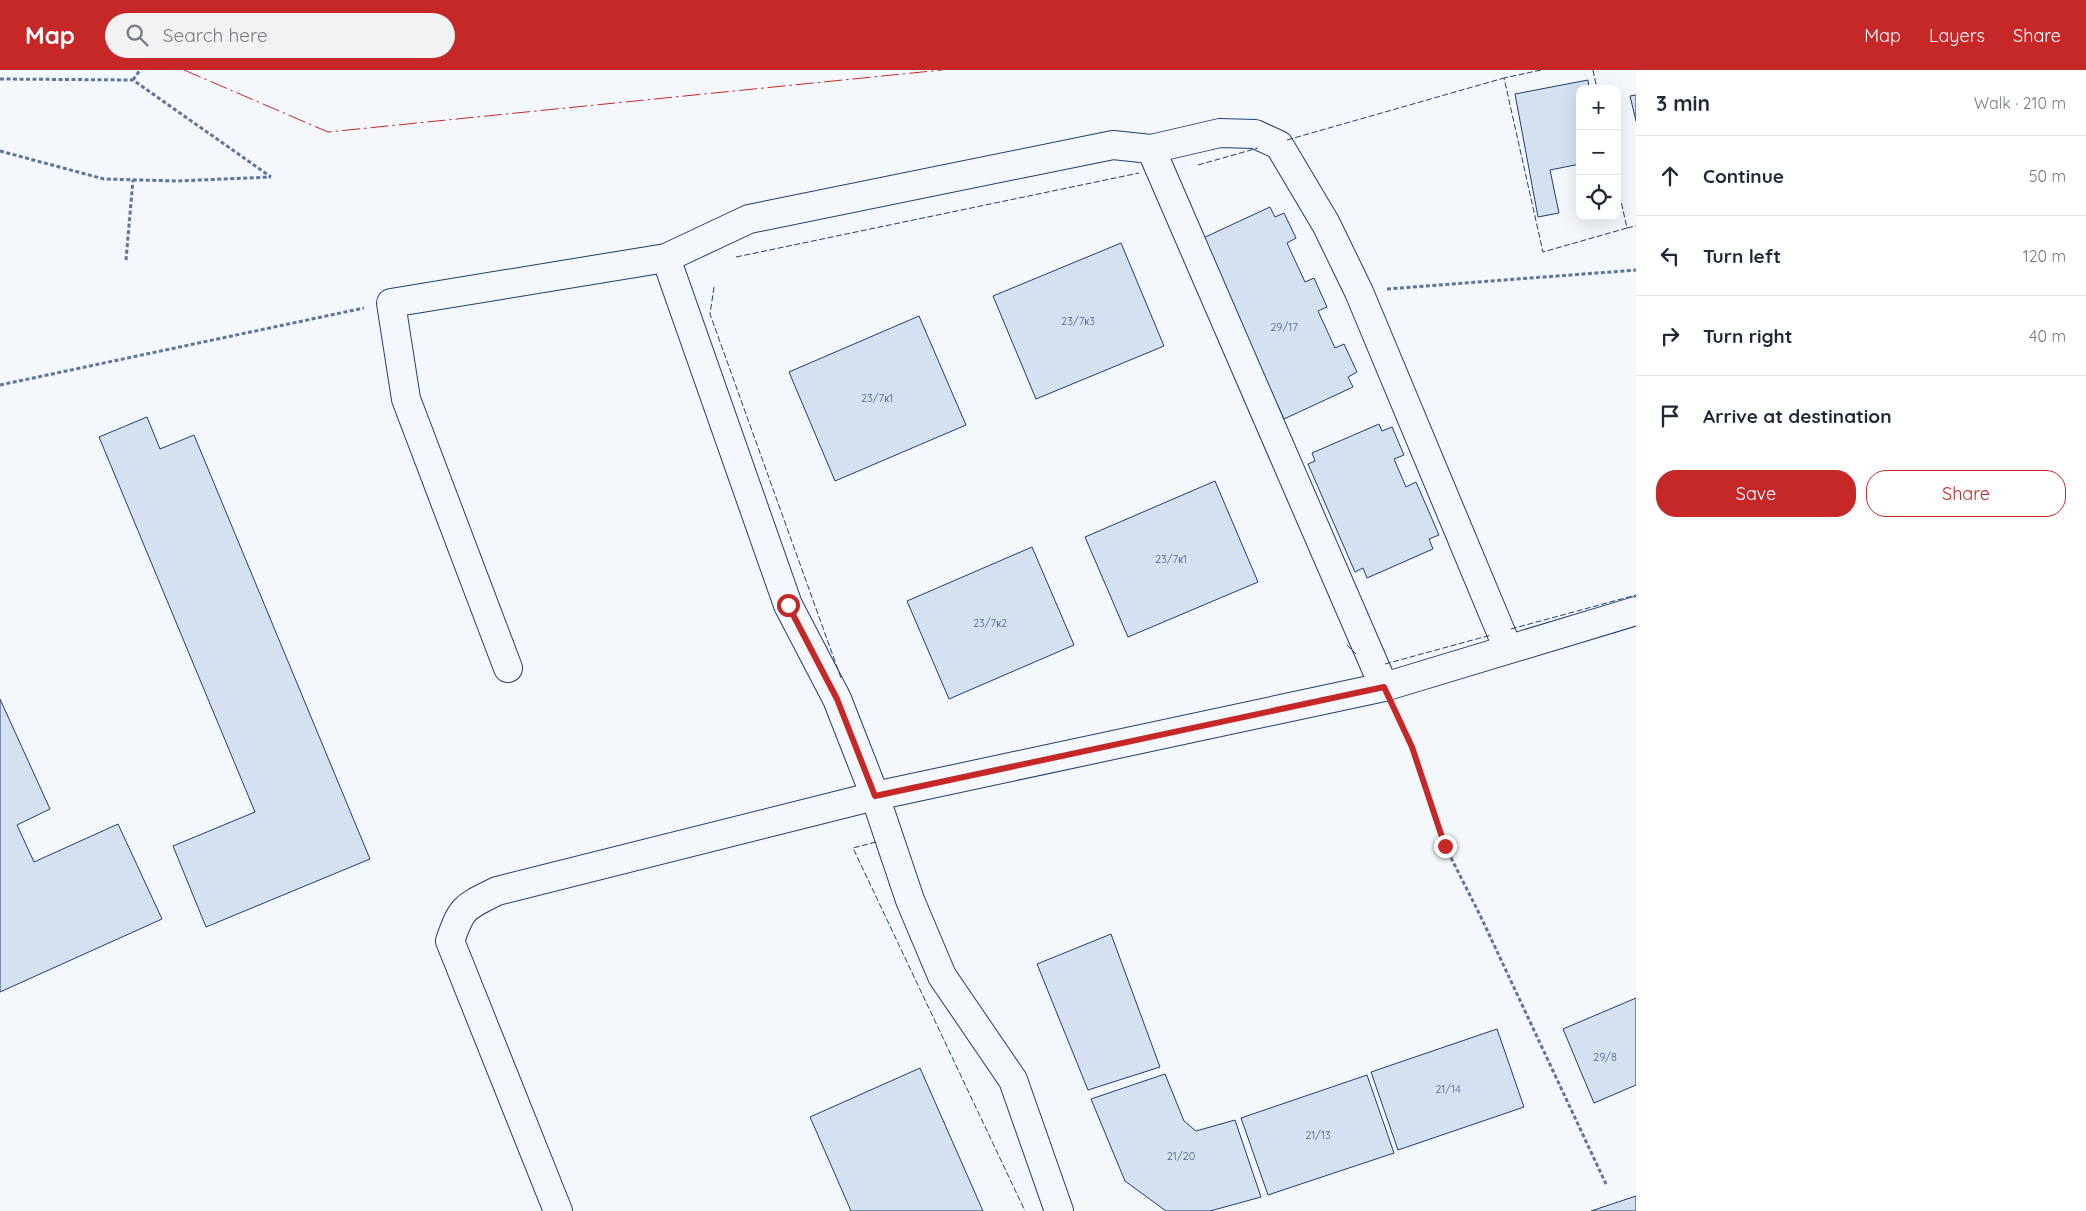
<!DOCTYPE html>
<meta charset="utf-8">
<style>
body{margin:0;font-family:Quicksand,sans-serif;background:#f2f2f3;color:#1f2937}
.controls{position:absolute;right:15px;top:15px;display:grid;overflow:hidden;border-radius:10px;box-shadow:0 5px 20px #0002}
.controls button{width:45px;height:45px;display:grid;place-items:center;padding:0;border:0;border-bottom:1px solid #e0e1e3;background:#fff;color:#1f2937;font:25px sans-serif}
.stop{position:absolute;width:15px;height:15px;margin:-11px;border:4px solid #c62828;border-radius:50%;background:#fff}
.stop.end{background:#c62828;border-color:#fff;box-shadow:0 1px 5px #0008}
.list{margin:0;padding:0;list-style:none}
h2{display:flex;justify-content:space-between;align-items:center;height:65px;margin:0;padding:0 20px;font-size:21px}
h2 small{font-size:16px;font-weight:400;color:#747a83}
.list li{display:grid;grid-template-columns:32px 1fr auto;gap:15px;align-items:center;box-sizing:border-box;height:80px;padding:0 20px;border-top:1px solid #e0e1e3}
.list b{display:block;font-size:19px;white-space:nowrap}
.list em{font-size:16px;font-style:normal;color:#747a83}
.actions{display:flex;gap:10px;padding:15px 20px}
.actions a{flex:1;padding:11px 0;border:1px solid #c62828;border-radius:20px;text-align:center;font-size:18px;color:#c62828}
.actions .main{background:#c62828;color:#fff}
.icon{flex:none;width:28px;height:28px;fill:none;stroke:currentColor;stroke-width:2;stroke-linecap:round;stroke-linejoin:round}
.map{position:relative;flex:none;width:1636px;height:1141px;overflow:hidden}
header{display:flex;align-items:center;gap:30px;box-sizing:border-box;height:70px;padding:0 25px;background:#c62828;color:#fff}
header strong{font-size:24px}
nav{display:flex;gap:28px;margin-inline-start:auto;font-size:18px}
.search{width:350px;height:45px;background:#f2f2f3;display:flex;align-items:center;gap:12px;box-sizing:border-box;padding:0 18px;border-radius:28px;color:#747a83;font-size:19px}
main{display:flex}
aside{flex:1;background:#fff}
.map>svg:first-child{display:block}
</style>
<header>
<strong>Map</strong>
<div class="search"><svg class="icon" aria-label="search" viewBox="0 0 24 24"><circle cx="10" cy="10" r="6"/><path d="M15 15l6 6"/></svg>Search here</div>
<nav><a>Map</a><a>Layers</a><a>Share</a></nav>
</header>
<main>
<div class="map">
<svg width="1636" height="1141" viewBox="0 0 1636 1141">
<rect width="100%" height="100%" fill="#f4f7fb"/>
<g fill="#d5e0f0" stroke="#1d3f73">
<polygon points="1588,10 1589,19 1580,19 1580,94 1550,100 1559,143 1538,147 1515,24"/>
<polygon points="1636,25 1636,51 1630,26"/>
<polygon points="1270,137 1275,147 1284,143 1296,168 1287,173 1305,212 1314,208 1327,237 1318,241 1335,278 1344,274 1357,302 1348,307 1353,317 1284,349 1201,169"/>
<polygon points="1121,173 1164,276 1036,329 993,226"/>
<polygon points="919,246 966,355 835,411 789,302"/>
<polygon points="147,347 160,379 194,365 370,789 206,857 173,776 255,742 99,367"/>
<polygon points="1379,354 1382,361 1392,357 1404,385 1394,389 1406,417 1416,412 1439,465 1429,469 1433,479 1367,508 1363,498 1355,502 1308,394 1315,391 1312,383"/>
<polygon points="1215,411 1258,512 1128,567 1085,467"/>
<polygon points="1032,477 1074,575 949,629 907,531"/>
<polygon points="0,629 50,739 17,755 34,792 118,754 162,849 0,922"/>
<polygon points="1111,864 1160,997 1088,1020 1037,894"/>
<polygon points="1636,928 1636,1015 1594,1033 1563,959"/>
<polygon points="1497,959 1524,1037 1398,1080 1371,1002"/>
<polygon points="920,998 983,1141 851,1141 810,1047"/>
<polygon points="1165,1004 1184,1051 1196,1061 1235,1050 1261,1127 1210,1141 1166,1141 1125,1111 1091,1029"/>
<polygon points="1367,1005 1394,1083 1268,1125 1241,1048"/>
<polygon points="1636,1126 1636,1141 1591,1141"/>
</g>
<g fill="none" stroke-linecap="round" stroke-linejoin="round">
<g stroke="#1d3f73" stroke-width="30">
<g id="minor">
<polyline points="1151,79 1384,617"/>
<polyline points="666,188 788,535 837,629 875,726 910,830 942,906 1013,1010 1059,1141"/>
<polyline points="508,598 406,329 391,233 666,188 749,149 1113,75 1151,79 1220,63 1255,64 1279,75 1326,154 1359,222 1508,579"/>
<path d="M558,1141L450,871C462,836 465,837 497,821L875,726L1384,617L1636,541"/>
</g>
</g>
<g stroke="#5e769c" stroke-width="3" stroke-dasharray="4 2.5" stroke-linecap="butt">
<polyline points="0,9 133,10 271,107"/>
<polyline points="133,10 140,0"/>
<polyline points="0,81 104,109 177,111 271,107"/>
<polyline points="126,190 133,110"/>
<polyline points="1387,219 1636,200"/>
<polyline points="0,315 364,238"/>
<polyline points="1396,642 1412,677 1445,776 1480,845 1606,1114"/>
</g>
<use href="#minor" stroke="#f4f7fb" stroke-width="28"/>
<g stroke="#1d3f73" stroke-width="1" stroke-dasharray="6 2.5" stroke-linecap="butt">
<polyline points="1541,0 1504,8 1543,182 1627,158 1617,113"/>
<polyline points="1593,0 1597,19"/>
<polyline points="1287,70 1504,8"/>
<polyline points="1198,95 1258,78"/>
<polyline points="1627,158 1636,156"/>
<polyline points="736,187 1139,103"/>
<polyline points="714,217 710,244 841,608"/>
<polyline points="1511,559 1636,525"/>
<polyline points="1347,575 1356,584"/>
<polyline points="1385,594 1491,565"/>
<polyline points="876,772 853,778 1025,1141"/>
</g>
<polyline stroke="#c62828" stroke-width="1" stroke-dasharray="18 4 2.5 4" stroke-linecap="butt" points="184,0 328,62 942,0"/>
</g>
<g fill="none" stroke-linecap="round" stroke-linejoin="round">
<polyline stroke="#c62828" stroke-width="6" points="788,535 837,629 875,726 1384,617 1412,677 1445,776"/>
</g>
<g text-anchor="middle" stroke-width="4" stroke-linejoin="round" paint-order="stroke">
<g font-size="11" fill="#4b6792">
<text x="1078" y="255">23/7к3</text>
<text x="1284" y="261">29/17</text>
<text x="877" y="332">23/7к1</text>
<text x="1171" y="493">23/7к1</text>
<text x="990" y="557">23/7к2</text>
<text x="1605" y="991">29/8</text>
<text x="1448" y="1023">21/14</text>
<text x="1318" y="1069">21/13</text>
<text x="1181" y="1090">21/20</text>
</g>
</g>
</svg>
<div class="controls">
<button>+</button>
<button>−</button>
<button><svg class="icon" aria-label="locate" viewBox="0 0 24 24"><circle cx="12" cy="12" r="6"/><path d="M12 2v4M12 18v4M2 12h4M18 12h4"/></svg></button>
</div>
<div class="stop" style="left:788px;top:535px"></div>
<div class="stop end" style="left:1445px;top:776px"></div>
</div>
<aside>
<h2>3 min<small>Walk · 210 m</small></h2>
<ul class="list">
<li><svg class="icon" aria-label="ahead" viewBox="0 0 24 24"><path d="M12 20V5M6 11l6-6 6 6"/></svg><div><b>Continue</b></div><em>50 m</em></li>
<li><svg class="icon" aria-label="left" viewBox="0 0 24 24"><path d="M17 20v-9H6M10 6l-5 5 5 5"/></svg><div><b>Turn left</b></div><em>120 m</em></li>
<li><svg class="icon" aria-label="right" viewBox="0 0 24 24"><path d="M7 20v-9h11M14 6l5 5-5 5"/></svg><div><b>Turn right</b></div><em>40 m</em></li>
<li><svg class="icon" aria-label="arrive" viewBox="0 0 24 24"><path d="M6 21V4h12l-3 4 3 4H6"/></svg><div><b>Arrive at destination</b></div></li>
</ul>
<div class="actions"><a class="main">Save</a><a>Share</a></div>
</aside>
</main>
